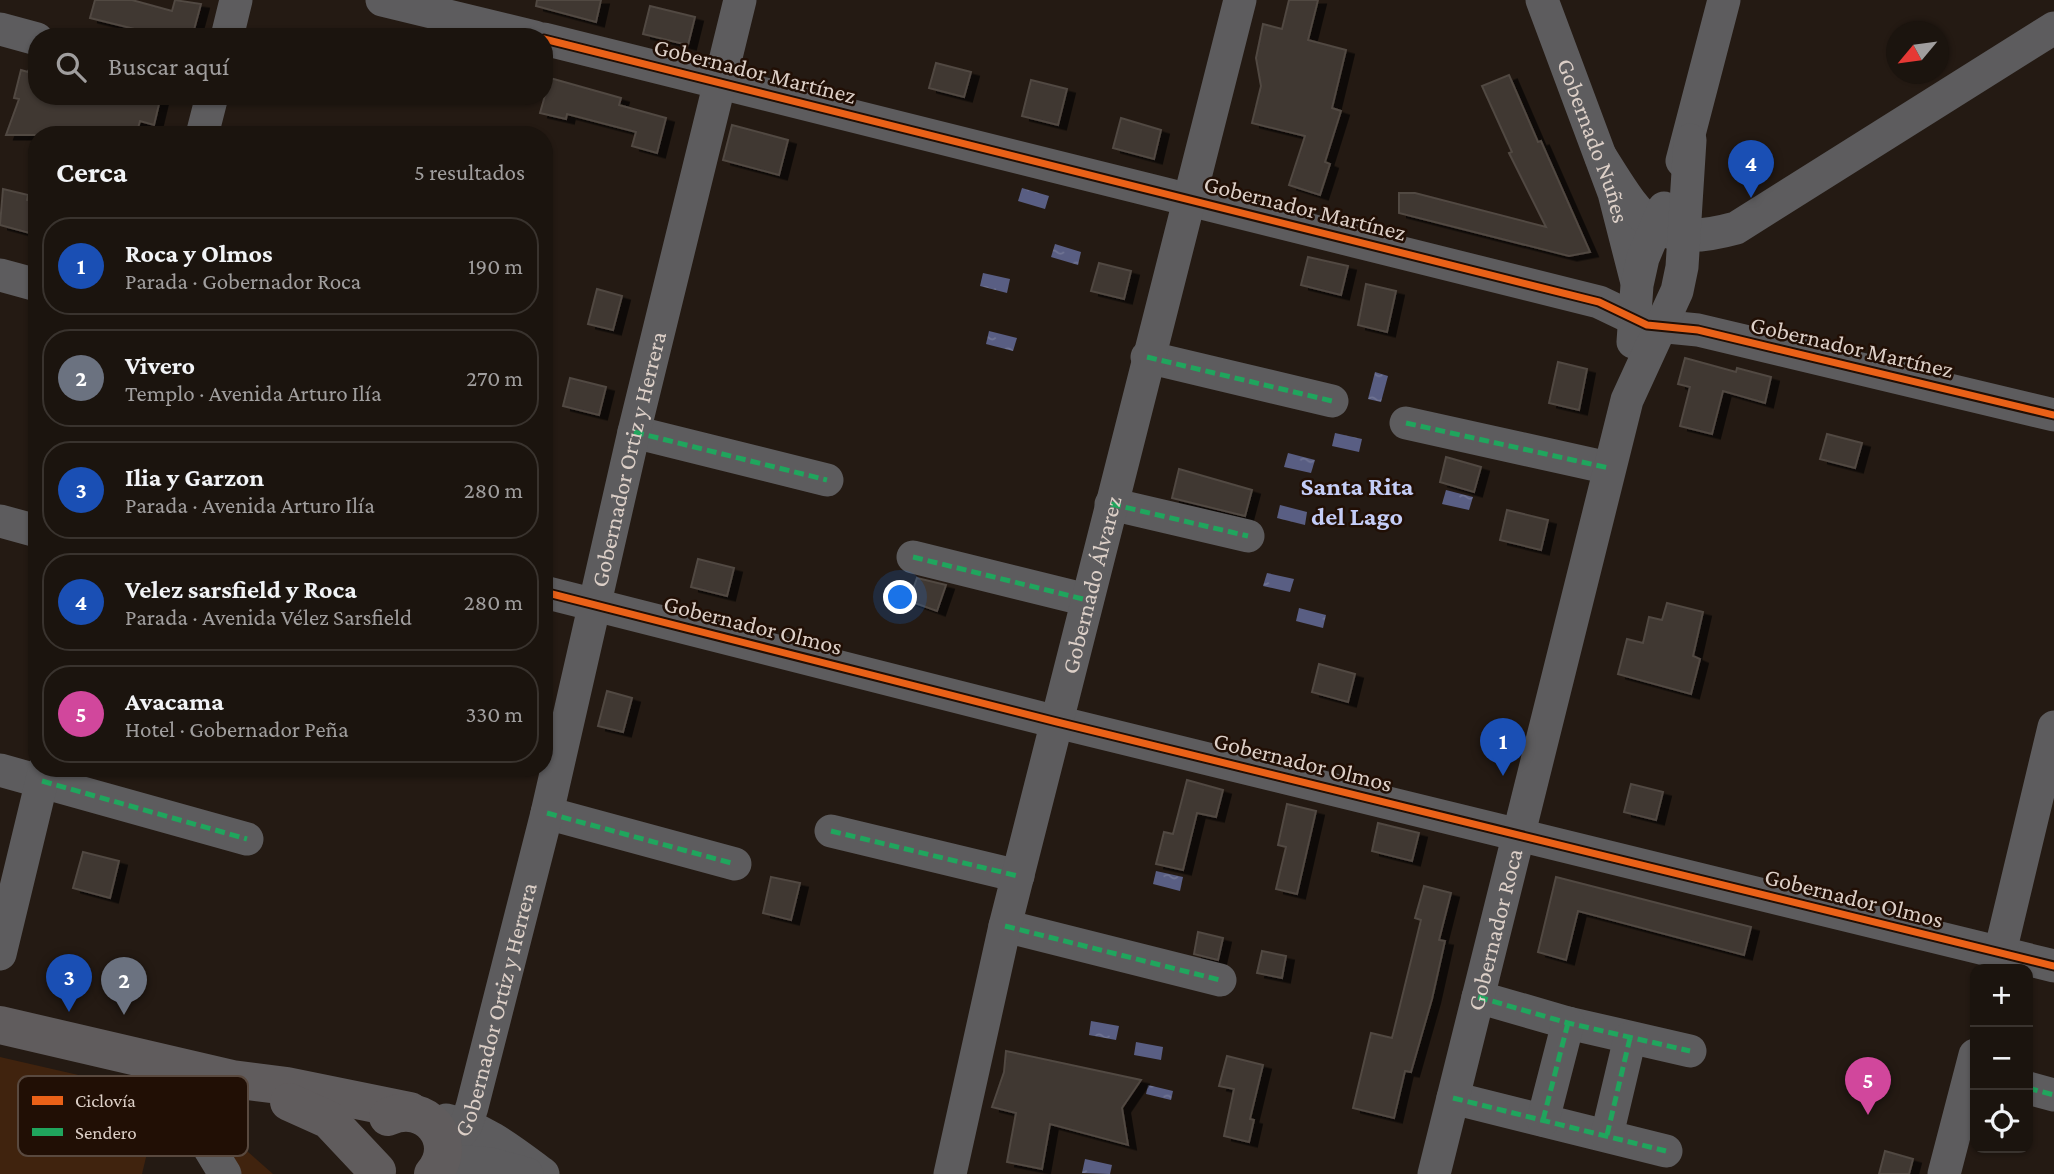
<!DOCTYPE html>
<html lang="es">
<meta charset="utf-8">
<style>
body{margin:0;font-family:"Crimson Pro",serif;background:#241d17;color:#f1f3f6}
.controls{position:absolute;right:21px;bottom:21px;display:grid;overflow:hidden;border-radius:14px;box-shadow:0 2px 5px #0004}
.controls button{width:63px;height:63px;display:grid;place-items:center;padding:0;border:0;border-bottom:2px solid #39332e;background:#1b140e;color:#f1f3f6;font:35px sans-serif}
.compass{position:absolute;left:1886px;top:21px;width:63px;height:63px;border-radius:50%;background:#1b140e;box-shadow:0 2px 5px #0004;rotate:241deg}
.you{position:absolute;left:901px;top:598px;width:24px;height:24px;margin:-18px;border:5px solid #fff;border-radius:50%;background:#1a73e8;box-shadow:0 0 0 10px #1a73e833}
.badge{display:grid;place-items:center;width:46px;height:46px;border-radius:50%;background:#9c9088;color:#fff;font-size:23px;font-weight:700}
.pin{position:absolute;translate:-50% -58px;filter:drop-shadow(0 2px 4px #0008)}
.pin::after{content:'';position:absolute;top:37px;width:24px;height:21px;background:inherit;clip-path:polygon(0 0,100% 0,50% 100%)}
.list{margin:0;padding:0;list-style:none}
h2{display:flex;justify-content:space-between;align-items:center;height:91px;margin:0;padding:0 28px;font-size:30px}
h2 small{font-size:23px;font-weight:400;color:#a09e9e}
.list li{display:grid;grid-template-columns:46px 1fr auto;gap:21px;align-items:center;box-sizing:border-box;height:98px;margin:0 14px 14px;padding:0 14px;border:2px solid #39332e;border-radius:28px}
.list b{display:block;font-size:26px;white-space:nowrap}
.list p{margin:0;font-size:23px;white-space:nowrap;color:#a09e9e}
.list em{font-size:23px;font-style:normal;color:#a09e9e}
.icon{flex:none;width:38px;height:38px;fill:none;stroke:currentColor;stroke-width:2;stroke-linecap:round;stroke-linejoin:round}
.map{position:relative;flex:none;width:2054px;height:1174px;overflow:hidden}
.search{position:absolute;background:#1b140e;box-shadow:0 2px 5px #0004;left:28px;top:28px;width:525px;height:77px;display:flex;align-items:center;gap:18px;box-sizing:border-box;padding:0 24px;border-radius:28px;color:#a09e9e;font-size:26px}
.panel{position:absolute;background:#1b140e;box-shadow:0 2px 5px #0004;left:28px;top:126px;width:525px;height:651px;border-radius:28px}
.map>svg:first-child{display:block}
</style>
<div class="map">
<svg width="2054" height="1174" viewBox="0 0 2054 1174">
<defs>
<pattern id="water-ripples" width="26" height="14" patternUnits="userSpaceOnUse" patternTransform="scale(1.75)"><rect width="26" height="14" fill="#595e83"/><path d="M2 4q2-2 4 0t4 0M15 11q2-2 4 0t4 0" fill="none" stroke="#707493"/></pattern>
<filter id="shadow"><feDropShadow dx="8" dy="4.5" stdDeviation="0" flood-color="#0009"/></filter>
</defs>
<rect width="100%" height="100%" fill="#241a13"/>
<g fill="#40230e">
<polygon points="0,1057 161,1094 142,1174 0,1174"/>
<polygon points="230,1136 273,1174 220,1174"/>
</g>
<g fill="url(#water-ripples)">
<polygon points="1022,188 1049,196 1045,209 1018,201"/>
<polygon points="1055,244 1081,252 1078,265 1051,257"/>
<polygon points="983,273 1010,279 1007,293 980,286"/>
<polygon points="989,331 1017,338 1013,351 986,344"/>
<polygon points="1375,372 1388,376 1381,402 1368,399"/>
<polygon points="1335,433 1362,439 1359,452 1332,446"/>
<polygon points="1288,453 1315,460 1311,473 1284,467"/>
<polygon points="1446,490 1473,497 1469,510 1442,504"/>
<polygon points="1280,505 1307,512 1305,525 1277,518"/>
<polygon points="1267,573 1294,579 1290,592 1263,586"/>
<polygon points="1299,608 1326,615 1323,628 1296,621"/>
<polygon points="1156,871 1183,877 1180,891 1153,884"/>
<polygon points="1091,1021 1119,1026 1116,1040 1089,1035"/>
<polygon points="1136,1042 1163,1047 1161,1060 1134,1055"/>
<polygon points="1148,1085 1173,1091 1171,1100 1146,1094"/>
<polygon points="1085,1159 1112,1165 1110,1174 1082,1173"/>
</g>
<g fill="#3f3731" stroke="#514842" stroke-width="2" filter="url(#shadow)">
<polygon points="95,0 132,0 172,11 175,0 201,4 192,37 183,37 160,31 159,35 90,18"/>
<polygon points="537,0 601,0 596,22 536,6"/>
<polygon points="1289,0 1318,0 1308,40 1346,50 1332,108 1341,111 1325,162 1330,164 1320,195 1289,185 1305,136 1252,123 1261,86 1256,58 1263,24 1282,29"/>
<polygon points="650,6 695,17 688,45 643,34"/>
<polygon points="33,58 37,58 37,96 148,96 160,100 154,125 140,121 136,135 6,135 19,99 14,98 21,70 28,72"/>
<polygon points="936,63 971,72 964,97 929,88"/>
<polygon points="1509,75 1538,142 1541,141 1590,252 1569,256 1399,213 1399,193 1415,193 1546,227 1509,153 1512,152 1482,86"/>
<polygon points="550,78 621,98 619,105 666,118 657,153 632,146 636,132 567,114 566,119 540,113"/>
<polygon points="1031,80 1067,89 1058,125 1022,116"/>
<polygon points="1121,118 1161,130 1154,159 1113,148"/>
<polygon points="732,125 788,140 779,175 723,160"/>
<polygon points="3,189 28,195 27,200 37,202 37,235 0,225"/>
<polygon points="1308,257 1348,266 1341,295 1301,285"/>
<polygon points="1099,263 1131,271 1124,299 1091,291"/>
<polygon points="1366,284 1396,291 1387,332 1358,325"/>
<polygon points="597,289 622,296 613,330 588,324"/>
<polygon points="1685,358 1736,372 1737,368 1771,377 1765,403 1723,391 1712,434 1680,426 1690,387 1678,384"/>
<polygon points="1558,362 1587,369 1579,410 1549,403"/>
<polygon points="570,378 606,387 599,415 563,406"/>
<polygon points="1827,434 1862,443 1855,468 1820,459"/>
<polygon points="1446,457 1481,467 1474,492 1440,482"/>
<polygon points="1179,469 1252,490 1245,516 1172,498"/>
<polygon points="1507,510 1548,520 1541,550 1500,540"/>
<polygon points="698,559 734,568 727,596 691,587"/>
<polygon points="917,578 946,585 937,611 909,601"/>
<polygon points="1667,603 1703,612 1693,656 1700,659 1691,694 1618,674 1627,639 1643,643 1649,617 1662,620"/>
<polygon points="1319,664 1355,674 1348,702 1312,692"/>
<polygon points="607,691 632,698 623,732 598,726"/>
<polygon points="1187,780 1223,790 1216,817 1197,813 1183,870 1156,864 1164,832 1173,834"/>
<polygon points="1631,784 1663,792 1656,820 1624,812"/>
<polygon points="1287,804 1316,811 1297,894 1276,889 1286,847 1278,845"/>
<polygon points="1378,823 1419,833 1412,861 1372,851"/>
<polygon points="83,852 119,861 110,898 73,888"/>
<polygon points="771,877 800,883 791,920 763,913"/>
<polygon points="1556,877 1751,927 1744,955 1578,911 1566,960 1538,952"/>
<polygon points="1424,886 1451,893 1439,940 1445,941 1432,999 1411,1072 1405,1071 1394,1118 1353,1108 1371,1033 1392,1038 1421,920 1415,918"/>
<polygon points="1198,932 1223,938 1218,960 1194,954"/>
<polygon points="1262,951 1286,956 1282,978 1257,973"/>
<polygon points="1006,1051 1141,1080 1122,1108 1128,1145 1050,1124 1042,1169 1007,1162 1016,1113 992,1107 1004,1072"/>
<polygon points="1227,1056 1263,1065 1250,1119 1254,1120 1249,1142 1224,1136 1234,1089 1219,1086"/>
<polygon points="1885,1151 1913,1159 1909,1174 1879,1174"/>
</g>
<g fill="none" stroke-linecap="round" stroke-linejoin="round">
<g stroke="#5d5c5e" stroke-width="33">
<polyline points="382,0 535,37"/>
<path id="s1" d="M1542,0L1614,193L1636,279"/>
<polyline points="0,29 37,39"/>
<polyline points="227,37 236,0"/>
<polyline points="544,39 1599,302 1647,325 1698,330 2054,415"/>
<polyline points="202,135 212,96"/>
<path d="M1601,157C1641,221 1656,250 1736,228L2054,28"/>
<polyline points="1682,161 1724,0"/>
<polyline points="0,275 37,285"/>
<polyline points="1633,342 1637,285 1643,258 1664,208"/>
<polyline points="1147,357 1332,401"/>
<polyline points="1406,423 1609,468"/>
<polyline points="634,432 827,480"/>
<polyline points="1111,504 1248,536"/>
<polyline points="0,521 37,531"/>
<polyline points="913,557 1087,600"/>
<polyline points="544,592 1057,722 2054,966"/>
<polyline points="0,770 247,839"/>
<polyline points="547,813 735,864"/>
<polyline points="831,831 1018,876"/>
<polyline points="1005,926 1220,980"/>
<polyline points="0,954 45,768"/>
<polyline points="1996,969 2054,727"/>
<polyline points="1478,997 1568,1023 1690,1051"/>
<polyline points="154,1061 156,1082 165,1100 197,1128 225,1174"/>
<polyline points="2028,1088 2054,1095"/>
<polyline points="1453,1098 1666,1151"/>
<path d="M446,1120C484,1128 512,1151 543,1174"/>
<polyline points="1543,1120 1568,1023"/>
<polyline points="1607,1135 1630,1038"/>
<path id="s2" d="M443,1156L466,1125L472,1107L547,813L634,432L740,0"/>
<polyline points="442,1160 491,1164 527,1174"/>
<path id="s3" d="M950,1174L1005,926L1240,0"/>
<path id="s4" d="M1434,1174L1627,400L1677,291L1682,267L1690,140"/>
<polyline points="1944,1174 1975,1055"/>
</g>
<g stroke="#605c5d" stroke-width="38">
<polyline points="0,1025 232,1079 287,1086 410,1111"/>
<polyline points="289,1102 329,1120 377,1171"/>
<path d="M388,1117C425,1099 461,1141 433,1174"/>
</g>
<g stroke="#20a55d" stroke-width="5" stroke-dasharray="10 5" stroke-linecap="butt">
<polyline points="1147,357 1332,401"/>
<polyline points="1406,423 1609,468"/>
<polyline points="634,432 827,480"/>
<polyline points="1111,504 1248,536"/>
<polyline points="913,557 1087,600"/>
<polyline points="42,781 247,839"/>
<polyline points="547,813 735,864"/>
<polyline points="831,831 1018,876"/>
<polyline points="1005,926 1220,980"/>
<polyline points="1478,997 1568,1023 1690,1051"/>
<polyline points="1971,1072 1975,1073"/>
<polyline points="2028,1088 2054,1095"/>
<polyline points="1453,1098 1666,1151"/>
<polyline points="1543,1120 1568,1023"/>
<polyline points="1607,1135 1630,1038"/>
</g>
<g stroke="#210f05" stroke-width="11">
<g id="cycleway">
<polyline points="544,39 1599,302 1647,325 1698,330 2054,415"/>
<polyline points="544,592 1057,722 2054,966"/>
</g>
</g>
<use href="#cycleway" stroke="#ea6118" stroke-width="7"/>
</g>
<g text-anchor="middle" stroke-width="5" stroke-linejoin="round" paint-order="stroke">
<g font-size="24" fill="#dccfc7" stroke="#210f05">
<text transform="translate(755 71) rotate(14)" y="8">Gobernador Martínez</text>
<text dy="8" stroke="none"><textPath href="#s1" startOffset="150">Gobernado Nuñes</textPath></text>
<text transform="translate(1305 208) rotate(14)" y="8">Gobernador Martínez</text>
<text transform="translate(1852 347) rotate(13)" y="8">Gobernador Martínez</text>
<text dy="8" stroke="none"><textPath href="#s2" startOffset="724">Gobernador Ortiz y Herrera</textPath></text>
<text dy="8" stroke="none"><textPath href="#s3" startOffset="606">Gobernado Álvarez</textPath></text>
<text transform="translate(753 625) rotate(14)" y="8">Gobernador Olmos</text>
<text transform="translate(1303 762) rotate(14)" y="8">Gobernador Olmos</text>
<text transform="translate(1854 898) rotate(14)" y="8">Gobernador Olmos</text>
<text dy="8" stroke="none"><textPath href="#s4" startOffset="252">Gobernador Roca</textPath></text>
<text dy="8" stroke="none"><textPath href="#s2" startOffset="158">Gobernador Ortiz y Herrera</textPath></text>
</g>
<g font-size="26" font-weight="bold" fill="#c4cdf7" stroke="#210f05">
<text x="1357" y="495">Santa Rita<tspan x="1357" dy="30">del Lago</tspan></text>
</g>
</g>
<rect x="18" y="1076" width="230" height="80" rx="10" fill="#210f05" stroke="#59493f" stroke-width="2"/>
<rect x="32" y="1096" width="31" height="9" fill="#ea6118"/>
<rect x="32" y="1128" width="31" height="8" fill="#20a55d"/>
<g font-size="19" fill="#dccfc7">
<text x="75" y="1107">Ciclovía</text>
<text x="75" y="1139">Sendero</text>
</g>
</svg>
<div class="controls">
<button>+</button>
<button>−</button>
<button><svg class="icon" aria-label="locate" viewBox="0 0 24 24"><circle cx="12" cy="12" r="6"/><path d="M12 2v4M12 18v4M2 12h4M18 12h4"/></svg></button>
</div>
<svg class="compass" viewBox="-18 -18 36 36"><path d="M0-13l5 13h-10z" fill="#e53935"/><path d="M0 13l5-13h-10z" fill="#a09e9e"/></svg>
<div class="you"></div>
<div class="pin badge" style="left:1503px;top:776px;background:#1a4fb4">1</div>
<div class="pin badge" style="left:124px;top:1015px;background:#6b7280">2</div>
<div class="pin badge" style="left:69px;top:1012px;background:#1a4fb4">3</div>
<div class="pin badge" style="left:1751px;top:198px;background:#1a4fb4">4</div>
<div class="pin badge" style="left:1868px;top:1115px;background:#d1479c">5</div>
<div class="search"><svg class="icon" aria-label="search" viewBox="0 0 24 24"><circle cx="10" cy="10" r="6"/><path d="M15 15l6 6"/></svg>Buscar aquí</div>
<section class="panel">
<h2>Cerca<small>5 resultados</small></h2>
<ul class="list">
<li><span class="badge" style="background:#1a4fb4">1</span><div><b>Roca y Olmos</b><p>Parada · Gobernador Roca</p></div><em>190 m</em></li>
<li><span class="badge" style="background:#6b7280">2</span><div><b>Vivero</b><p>Templo · Avenida Arturo Ilía</p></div><em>270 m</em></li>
<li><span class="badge" style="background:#1a4fb4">3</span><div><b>Ilia y Garzon</b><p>Parada · Avenida Arturo Ilía</p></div><em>280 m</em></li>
<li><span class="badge" style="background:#1a4fb4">4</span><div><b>Velez sarsfield y Roca</b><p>Parada · Avenida Vélez Sarsfield</p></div><em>280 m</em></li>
<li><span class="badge" style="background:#d1479c">5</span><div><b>Avacama</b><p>Hotel · Gobernador Peña</p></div><em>330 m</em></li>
</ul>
</section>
</div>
